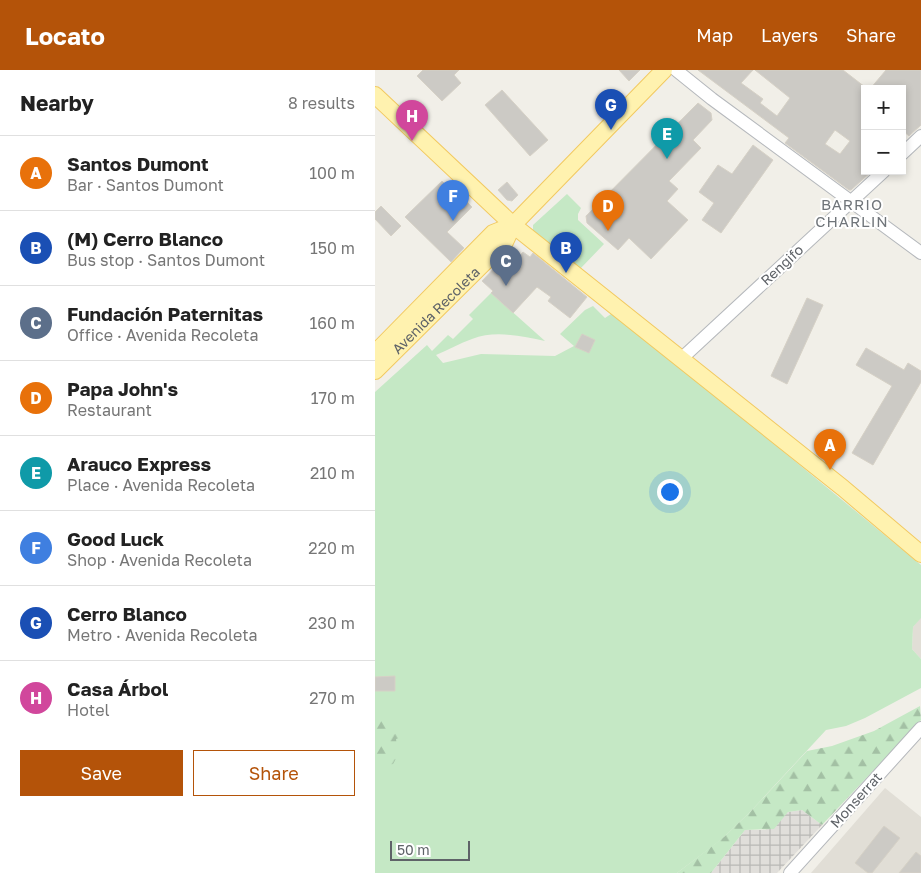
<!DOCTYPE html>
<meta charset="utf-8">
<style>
body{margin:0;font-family:"Golos Text",sans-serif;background:#f2f2f2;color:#222}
.controls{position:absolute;right:15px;top:15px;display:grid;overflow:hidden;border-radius:0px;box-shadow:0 2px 8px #0003}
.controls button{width:45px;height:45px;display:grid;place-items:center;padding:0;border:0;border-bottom:1px solid #e0e0e0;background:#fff;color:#222;font:25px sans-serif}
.scale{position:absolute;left:15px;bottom:12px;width:80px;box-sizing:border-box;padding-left:5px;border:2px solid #5f6368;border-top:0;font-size:14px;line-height:18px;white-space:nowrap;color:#5f6368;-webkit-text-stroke:4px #fff;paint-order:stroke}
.you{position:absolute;left:294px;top:421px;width:18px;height:18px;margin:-12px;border:4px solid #fff;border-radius:50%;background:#1a73e8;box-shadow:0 0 0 8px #1a73e833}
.badge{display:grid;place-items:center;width:32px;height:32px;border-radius:50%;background:#b45309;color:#fff;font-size:16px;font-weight:700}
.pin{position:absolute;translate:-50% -41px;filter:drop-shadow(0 1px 2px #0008)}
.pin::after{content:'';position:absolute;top:26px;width:18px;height:15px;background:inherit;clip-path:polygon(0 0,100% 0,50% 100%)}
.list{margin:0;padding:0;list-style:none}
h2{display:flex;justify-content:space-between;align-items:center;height:65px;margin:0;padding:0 20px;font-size:21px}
h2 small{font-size:16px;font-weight:400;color:#767676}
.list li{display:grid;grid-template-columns:32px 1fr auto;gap:15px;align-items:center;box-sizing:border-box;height:75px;padding:0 20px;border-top:1px solid #e0e0e0}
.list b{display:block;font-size:19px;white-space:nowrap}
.list p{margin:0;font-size:16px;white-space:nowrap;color:#767676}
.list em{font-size:16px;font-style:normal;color:#767676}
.actions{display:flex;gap:10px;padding:15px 20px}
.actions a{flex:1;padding:11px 0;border:1px solid #b45309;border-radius:0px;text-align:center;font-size:18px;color:#b45309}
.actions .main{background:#b45309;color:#fff}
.map{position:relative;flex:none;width:546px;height:803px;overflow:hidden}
header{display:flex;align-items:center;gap:30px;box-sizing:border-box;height:70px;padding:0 25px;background:#b45309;color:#fff}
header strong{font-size:24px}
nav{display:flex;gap:28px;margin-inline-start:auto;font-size:18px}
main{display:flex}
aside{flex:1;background:#fff}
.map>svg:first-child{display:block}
</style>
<header>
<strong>Locato</strong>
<nav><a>Map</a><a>Layers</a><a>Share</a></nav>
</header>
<main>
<aside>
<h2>Nearby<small>8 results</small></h2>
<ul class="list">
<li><span class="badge" style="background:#e8710a">A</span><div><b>Santos Dumont</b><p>Bar · Santos Dumont</p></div><em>100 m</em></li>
<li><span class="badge" style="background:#1a4fb4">B</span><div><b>(M) Cerro Blanco</b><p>Bus stop · Santos Dumont</p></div><em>150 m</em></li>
<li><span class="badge" style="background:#5c6f8a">C</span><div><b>Fundación Paternitas</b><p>Office · Avenida Recoleta</p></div><em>160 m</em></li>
<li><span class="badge" style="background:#e8710a">D</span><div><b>Papa John's</b><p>Restaurant</p></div><em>170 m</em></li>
<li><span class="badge" style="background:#0f9aa8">E</span><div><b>Arauco Express</b><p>Place · Avenida Recoleta</p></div><em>210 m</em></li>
<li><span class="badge" style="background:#3f7fe0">F</span><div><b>Good Luck</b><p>Shop · Avenida Recoleta</p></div><em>220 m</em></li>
<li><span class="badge" style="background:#1a4fb4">G</span><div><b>Cerro Blanco</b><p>Metro · Avenida Recoleta</p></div><em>230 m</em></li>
<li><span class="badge" style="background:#d1479c">H</span><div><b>Casa Árbol</b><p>Hotel</p></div><em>270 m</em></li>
</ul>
<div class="actions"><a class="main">Save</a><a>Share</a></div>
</aside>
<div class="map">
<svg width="546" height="803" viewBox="0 0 546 803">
<defs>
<pattern id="industrial-grid" width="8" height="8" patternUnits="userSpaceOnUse" patternTransform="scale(1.25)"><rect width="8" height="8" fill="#e0deda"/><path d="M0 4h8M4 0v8" fill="none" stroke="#b9b8b5"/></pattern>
<pattern id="forest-firs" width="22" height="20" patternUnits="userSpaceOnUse" patternTransform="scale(1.25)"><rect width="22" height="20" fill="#c5e8c5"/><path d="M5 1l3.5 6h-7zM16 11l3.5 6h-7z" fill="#a3c0a4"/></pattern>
</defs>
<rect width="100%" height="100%" fill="#f1efe8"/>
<polygon fill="url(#industrial-grid)" points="427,740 447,755 402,803 336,803 370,760 390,760 413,742"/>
<g fill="#e1ded6">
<polygon points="545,548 546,548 546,589 537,579 538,557"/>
<polygon points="510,718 546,747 546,803 436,803"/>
</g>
<g fill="#c5e8c5">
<polygon points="192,124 206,138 203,144 203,150 229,174 205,199 158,162 158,155"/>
<path d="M116,223L170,271C146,266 120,260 97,269C85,273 73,280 61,285L68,293L106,284L180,286L199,276L185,264L210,240L218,236L230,248L239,242L546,495V548L538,557L537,579L546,589V618L490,648L471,656L451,660L376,741L347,769L302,803H0V322L52,275L57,281L73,265L78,269L98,249L94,245Z"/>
</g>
<g fill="url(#forest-firs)">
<polygon points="545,636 546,650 447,755 427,740 413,742 399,759 370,760 336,803 302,803 349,767 376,741 432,681 457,676 499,661"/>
<polygon points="0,648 19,651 28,656 31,666 21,669 23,685 18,694 0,697"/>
</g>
<g fill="#cccac5" stroke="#d6d1c6" fill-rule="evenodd">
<polygon points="48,0 84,0 79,5 86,13 67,31 42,6"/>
<polygon points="244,0 265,0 254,11"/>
<path d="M323,0H378L366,13L388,29L385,33L402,46L415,28L380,0H468L490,17V101H497L476,120H474L410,73L414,68ZM460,60L475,71L465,84L450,74Z"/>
<polygon points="511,0 546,0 546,55 534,66 527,60 527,19 495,19"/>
<polygon points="127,20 173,70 155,86 110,35"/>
<polygon points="323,33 336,43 337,50 318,70 326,78 294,111 303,119 292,131 313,150 276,189 254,168 243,180 212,153 211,146"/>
<polygon points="378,75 398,90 346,163 327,150 339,133 324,122 343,95 357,104"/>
<polygon points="67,111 70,114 71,112 97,137 72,162 89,178 76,192 30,147"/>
<polygon points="132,112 143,125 137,131 132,130 123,120"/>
<polygon points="6,136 26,156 16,166 0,149 0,142"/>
<polygon points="148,182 155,187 158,183 212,227 195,248 173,231 176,227 162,217 138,243 116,223 118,221 107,211 124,193 133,201"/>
<polygon points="432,228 448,235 412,314 396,306"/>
<polygon points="207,264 220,270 214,283 200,277"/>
<polygon points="491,278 529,300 533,293 546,301 546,312 498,395 477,383 517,316 481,295"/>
<polygon points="20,606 20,621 0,621 0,607"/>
<polygon points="509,756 525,768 497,803 493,803 480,793"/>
<polygon points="541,782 546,786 546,803 524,803"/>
</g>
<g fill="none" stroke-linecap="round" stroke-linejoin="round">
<g stroke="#b5b8bc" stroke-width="14">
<g id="minor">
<polyline points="301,0 337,29 546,183"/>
<polyline points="527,84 546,66"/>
<polyline points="306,289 509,101"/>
<polyline points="415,803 546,658"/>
</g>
</g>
<g stroke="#f2c960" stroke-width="18">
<g id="major">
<polyline points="0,25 138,155 468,418 546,484"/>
<polyline points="0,283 118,163 138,155"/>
<path id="s1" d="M0,301L130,172L138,155L289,0"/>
</g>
</g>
<use href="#minor" stroke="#fff" stroke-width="12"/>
<use href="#major" stroke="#fff2af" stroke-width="16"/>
</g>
<g text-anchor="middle" stroke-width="4" stroke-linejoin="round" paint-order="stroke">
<g font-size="14" fill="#5f6368" stroke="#fff">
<text transform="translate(407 195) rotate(-43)" y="5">Rengifo</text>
<text dy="5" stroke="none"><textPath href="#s1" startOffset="86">Avenida Recoleta</textPath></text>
<text transform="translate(481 730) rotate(-48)" y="5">Monserrat</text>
</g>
<g font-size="15" letter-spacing="1" fill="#70757a" stroke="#fff">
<text x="477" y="140">BARRIO<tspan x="477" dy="17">CHARLIN</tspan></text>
</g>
</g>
</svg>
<div class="controls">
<button>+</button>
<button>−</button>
</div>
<div class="scale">50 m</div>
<div class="you"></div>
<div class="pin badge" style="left:455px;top:400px;background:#e8710a">A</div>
<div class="pin badge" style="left:191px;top:203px;background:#1a4fb4">B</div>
<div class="pin badge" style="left:131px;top:216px;background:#5c6f8a">C</div>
<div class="pin badge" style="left:233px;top:161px;background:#e8710a">D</div>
<div class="pin badge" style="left:292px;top:89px;background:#0f9aa8">E</div>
<div class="pin badge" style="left:78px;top:151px;background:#3f7fe0">F</div>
<div class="pin badge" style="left:236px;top:60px;background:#1a4fb4">G</div>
<div class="pin badge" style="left:37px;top:71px;background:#d1479c">H</div>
</div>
</main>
